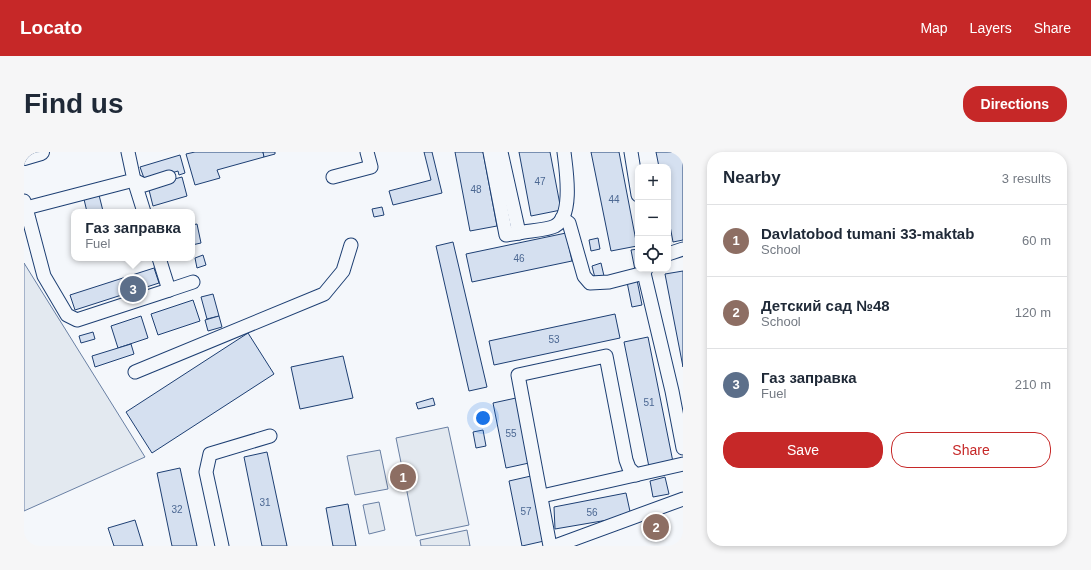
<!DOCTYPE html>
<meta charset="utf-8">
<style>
body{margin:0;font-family:Arial,sans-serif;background:#f6f6f7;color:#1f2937}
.controls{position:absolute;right:12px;top:12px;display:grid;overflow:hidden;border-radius:8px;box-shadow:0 2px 6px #0003}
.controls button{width:36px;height:36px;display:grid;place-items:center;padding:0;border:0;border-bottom:1px solid #e0e1e3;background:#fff;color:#1f2937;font:20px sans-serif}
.you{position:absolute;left:459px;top:266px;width:14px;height:14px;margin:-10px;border:3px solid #fff;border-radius:50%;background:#1a73e8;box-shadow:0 0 0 6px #1a73e833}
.badge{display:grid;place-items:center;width:26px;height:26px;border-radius:50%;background:#c62828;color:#fff;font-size:13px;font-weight:700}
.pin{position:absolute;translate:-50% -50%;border:2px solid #fff;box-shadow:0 1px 4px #0006}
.popup{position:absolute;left:47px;top:57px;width:124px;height:52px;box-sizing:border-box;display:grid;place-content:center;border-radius:8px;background:#fff;filter:drop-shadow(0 1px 3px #0005);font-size:13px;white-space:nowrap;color:#747a83}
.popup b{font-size:15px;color:#1f2937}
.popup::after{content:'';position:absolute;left:50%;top:100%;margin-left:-8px;border:8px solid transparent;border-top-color:#fff}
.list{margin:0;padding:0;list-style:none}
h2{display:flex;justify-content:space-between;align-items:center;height:52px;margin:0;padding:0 16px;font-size:17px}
h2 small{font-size:13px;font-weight:400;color:#747a83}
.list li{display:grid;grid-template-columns:26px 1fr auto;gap:12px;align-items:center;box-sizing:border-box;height:72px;padding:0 16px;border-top:1px solid #e0e1e3}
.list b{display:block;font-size:15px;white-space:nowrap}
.list p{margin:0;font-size:13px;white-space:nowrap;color:#747a83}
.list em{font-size:13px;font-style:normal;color:#747a83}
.actions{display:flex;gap:8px;padding:12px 16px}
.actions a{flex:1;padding:9px 0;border:1px solid #c62828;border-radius:16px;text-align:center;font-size:14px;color:#c62828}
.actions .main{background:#c62828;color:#fff}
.icon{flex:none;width:22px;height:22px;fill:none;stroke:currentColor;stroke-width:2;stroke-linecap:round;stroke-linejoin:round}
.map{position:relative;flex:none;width:659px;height:394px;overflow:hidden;border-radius:16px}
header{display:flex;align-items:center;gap:24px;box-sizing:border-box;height:56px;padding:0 20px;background:#c62828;color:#fff}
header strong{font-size:19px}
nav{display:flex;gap:22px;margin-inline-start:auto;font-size:14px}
.intro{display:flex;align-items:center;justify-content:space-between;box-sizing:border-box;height:96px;padding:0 24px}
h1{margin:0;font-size:28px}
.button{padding:10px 18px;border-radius:16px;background:#c62828;color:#fff;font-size:14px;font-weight:700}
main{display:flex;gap:24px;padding:0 24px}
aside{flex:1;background:#fff;border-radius:16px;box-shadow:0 2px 6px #0003}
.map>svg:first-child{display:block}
</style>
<header>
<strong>Locato</strong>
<nav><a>Map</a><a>Layers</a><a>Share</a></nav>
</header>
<div class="intro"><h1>Find us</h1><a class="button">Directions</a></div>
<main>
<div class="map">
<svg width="659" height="394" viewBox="0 0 659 394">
<rect width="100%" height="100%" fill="#f4f7fb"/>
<g fill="#e3e9f0" stroke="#687fa3">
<polygon points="0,111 121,305 0,359"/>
<polygon points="424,275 445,373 392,384 372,286"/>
<polygon points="356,298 364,337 331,343 323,304"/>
<polygon points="355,350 361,378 345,382 339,353"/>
<polygon points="443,378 446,394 397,394 396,388"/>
</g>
<g fill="#d5e0f0" stroke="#1d3f73">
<polygon points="171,0 239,0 240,5 193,18 196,26 171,33 162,2"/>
<polygon points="239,0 251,0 251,2 240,5"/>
<polygon points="400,0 408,0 418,41 369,53 365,39 407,28"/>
<polygon points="431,0 459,0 473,74 446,79"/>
<polygon points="495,0 526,0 537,58 507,64"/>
<polygon points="567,0 595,0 613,94 587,99"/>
<polygon points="632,0 659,0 659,88 649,90 644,63 644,15 635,15"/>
<polygon points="156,3 161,21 155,23 154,19 121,29 116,15"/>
<polygon points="158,25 163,44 129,54 124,34"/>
<polygon points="74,39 79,59 63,60 59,43"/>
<polygon points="358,55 360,63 350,65 348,57"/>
<polygon points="173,72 177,91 168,93 168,73"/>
<polygon points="542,81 548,109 448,130 442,102"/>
<polygon points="574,86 576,97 567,99 565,88"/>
<polygon points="429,90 463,235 445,239 412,94"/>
<polygon points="614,97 614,117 611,118 607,98"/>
<polygon points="179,103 182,113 173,116 171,106"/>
<polygon points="577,111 580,124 571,126 568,114"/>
<polygon points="130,116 135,131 51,158 46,143"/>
<polygon points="659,119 659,215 641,122"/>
<polygon points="613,128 618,153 608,155 603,130"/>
<polygon points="189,142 195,164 183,167 177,145"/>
<polygon points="169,148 176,169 134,183 127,162"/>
<polygon points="591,162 596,186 470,213 465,189"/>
<polygon points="117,164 124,186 94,196 87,174"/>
<polygon points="195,164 198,175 184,179 181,168"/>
<polygon points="69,180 71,187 57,191 55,184"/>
<polygon points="224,181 250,222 128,301 102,260"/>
<polygon points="624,185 649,310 625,315 600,190"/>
<polygon points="107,192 110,202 71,215 68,204"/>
<polygon points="319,204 329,246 276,257 267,215"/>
<polygon points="409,246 411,253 394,257 392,251"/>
<polygon points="492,246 505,311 482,316 469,251"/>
<polygon points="459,278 462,294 452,296 449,280"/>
<polygon points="243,300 263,394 238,394 220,305"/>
<polygon points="156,316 173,394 148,394 133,321"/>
<polygon points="507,324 520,389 498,394 485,329"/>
<polygon points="641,325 645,342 629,345 626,329"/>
<polygon points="602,341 607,364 531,377 530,355"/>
<polygon points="324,352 332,394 309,394 302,356"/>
<polygon points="111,368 119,394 90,394 84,376"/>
</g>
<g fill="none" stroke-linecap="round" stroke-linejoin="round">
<g stroke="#1d3f73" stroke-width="15">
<g id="minor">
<polyline points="466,0 482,83 495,81"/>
<path d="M477,0L495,81C503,79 524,78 531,74C550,64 542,17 540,0"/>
<polyline points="607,0 614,43"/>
<polyline points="309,25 347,15 343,0"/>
<polyline points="0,49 2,56 110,28 104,0"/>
<polyline points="2,56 20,124 43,163 53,168 145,138"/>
<polyline points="120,60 110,28 120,33 145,25"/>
<polyline points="538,66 545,71 560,124 566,131 585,130 620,121"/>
<polyline points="644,102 659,97"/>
<polyline points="135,106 145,138 169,130"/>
<polyline points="622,117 620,121 648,239 659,296"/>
<polyline points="111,220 300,142 319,119 327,93"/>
<polyline points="518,344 659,312"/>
<polyline points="198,394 182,320 186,302 246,284"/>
<polyline points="526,394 494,223 582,204 602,308 605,316 612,323"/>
<polyline points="531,394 659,347"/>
</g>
</g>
<g stroke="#1d3f73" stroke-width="18">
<polyline id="major" points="0,5 17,0"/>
</g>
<use href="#minor" stroke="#f4f7fb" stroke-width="13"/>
<use href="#major" stroke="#f4f7fb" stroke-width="16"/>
</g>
<g text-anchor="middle" stroke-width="3" stroke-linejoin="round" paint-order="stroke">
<g font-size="10" fill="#4b6792">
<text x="516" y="33">47</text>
<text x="452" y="41">48</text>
<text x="590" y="51">44</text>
<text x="495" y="110">46</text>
<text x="530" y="191">53</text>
<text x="625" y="254">51</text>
<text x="487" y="285">55</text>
<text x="241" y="354">31</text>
<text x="153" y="361">32</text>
<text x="502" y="363">57</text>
<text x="568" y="364">56</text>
</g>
</g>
</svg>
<div class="controls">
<button>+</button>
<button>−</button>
<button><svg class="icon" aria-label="locate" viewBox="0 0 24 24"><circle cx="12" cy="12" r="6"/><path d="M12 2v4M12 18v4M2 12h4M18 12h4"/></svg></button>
</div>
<div class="you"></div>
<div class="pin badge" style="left:379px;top:325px;background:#8d6e63">1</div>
<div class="pin badge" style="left:632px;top:375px;background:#8d6e63">2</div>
<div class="pin badge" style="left:109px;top:137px;background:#5c6f8a">3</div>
<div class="popup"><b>Газ заправка</b>Fuel</div>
</div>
<aside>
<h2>Nearby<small>3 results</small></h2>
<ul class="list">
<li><span class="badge" style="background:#8d6e63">1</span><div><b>Davlatobod tumani 33-maktab</b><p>School</p></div><em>60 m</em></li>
<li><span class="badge" style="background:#8d6e63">2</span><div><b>Детский сад №48</b><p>School</p></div><em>120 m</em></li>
<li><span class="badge" style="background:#5c6f8a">3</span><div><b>Газ заправка</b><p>Fuel</p></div><em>210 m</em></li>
</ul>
<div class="actions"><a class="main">Save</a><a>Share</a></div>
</aside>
</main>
